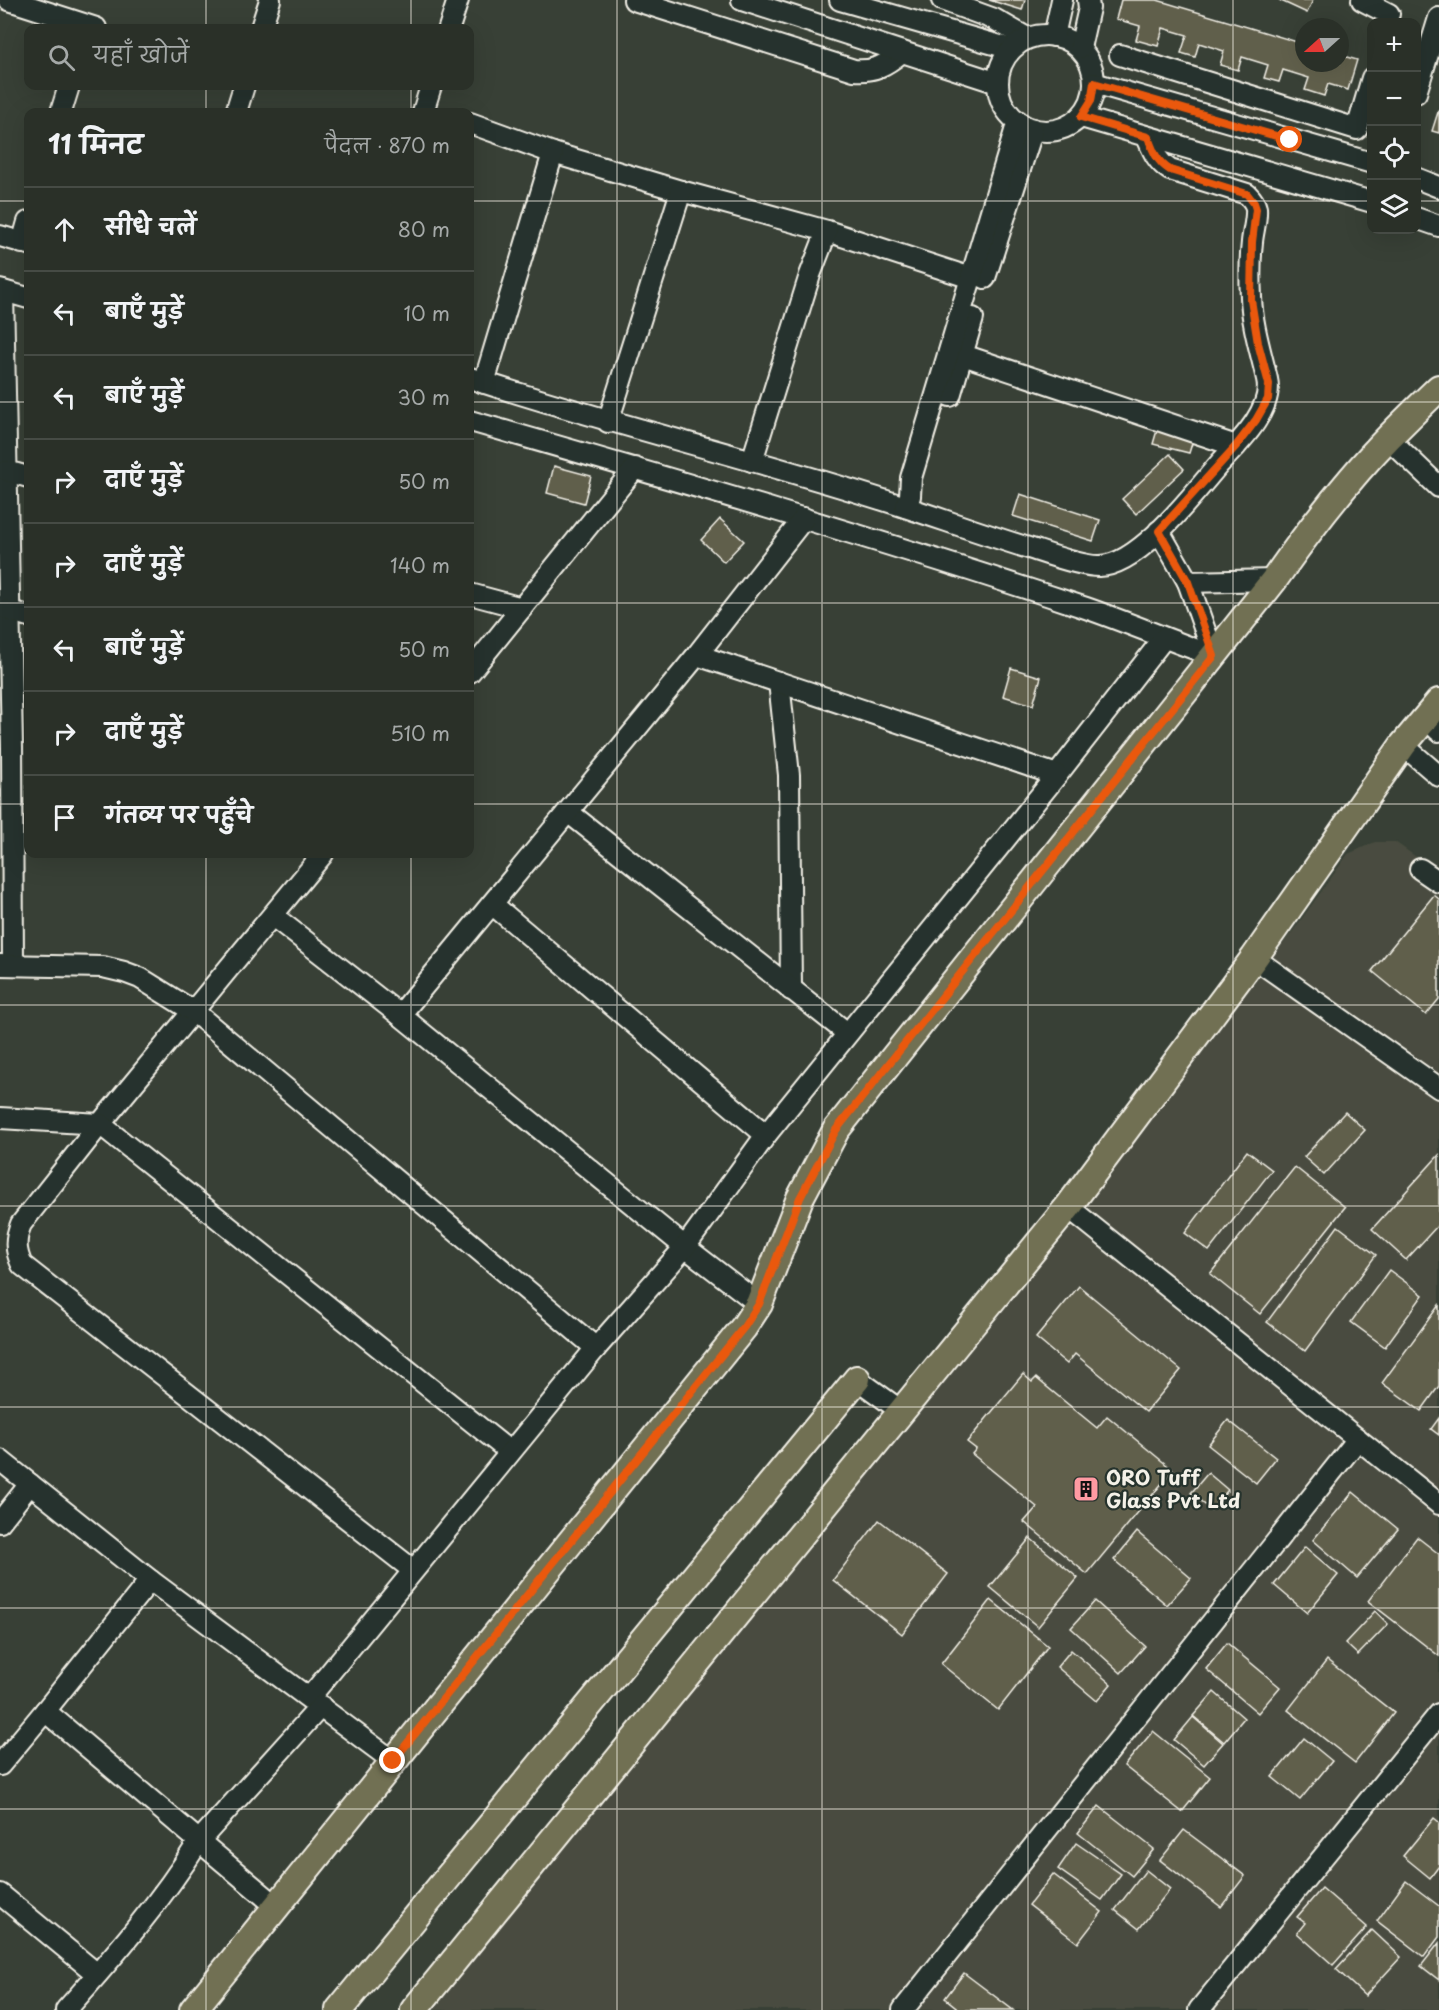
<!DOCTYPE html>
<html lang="hi">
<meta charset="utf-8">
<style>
body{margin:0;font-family:"Playpen Sans","Playpen Sans Deva",sans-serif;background:#323830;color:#f1f3f6}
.controls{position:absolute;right:18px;top:18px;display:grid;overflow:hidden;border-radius:12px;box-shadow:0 6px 24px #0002}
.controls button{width:54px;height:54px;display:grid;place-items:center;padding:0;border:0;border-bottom:2px solid #464b45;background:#2a3028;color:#f1f3f6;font:30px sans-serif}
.compass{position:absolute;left:1295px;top:18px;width:54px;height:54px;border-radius:50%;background:#2a3028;box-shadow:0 6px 24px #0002;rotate:249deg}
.stop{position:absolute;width:18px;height:18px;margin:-14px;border:4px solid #ea580c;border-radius:50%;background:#fff}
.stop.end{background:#ea580c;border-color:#fff;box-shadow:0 2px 6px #0008}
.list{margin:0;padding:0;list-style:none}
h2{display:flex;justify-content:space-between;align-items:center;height:78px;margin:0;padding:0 24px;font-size:26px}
h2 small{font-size:20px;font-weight:400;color:#a5a9a8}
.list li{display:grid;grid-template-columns:39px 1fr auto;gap:18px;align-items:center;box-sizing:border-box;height:84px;padding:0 24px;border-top:2px solid #464b45}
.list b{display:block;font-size:22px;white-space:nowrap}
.list em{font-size:20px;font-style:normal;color:#a5a9a8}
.icon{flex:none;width:33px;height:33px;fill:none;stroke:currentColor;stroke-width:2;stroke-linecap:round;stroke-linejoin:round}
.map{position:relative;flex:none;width:1439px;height:2010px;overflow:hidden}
.search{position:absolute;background:#2a3028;box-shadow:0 6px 24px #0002;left:24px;top:24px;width:450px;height:66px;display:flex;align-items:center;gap:15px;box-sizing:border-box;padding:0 21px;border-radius:12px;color:#a5a9a8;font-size:22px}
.panel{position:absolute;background:#2a3028;box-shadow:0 6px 24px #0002;left:24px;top:108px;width:450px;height:750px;border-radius:12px}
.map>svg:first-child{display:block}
</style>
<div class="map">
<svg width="1439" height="2010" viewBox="0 0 1439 2010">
<rect width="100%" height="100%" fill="#384036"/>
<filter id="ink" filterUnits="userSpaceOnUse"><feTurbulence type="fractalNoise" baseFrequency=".0167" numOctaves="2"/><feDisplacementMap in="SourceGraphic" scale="12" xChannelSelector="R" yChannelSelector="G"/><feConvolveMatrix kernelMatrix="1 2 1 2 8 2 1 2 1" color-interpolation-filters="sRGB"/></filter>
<g filter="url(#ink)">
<polygon fill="#484c3f" points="1375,842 1395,842 1439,873 1439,2010 423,2010 1066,1220 1295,928 1348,854"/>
<g fill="#615f4b" stroke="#f4f1e8" stroke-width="1.5">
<polygon points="989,0 1025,0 1022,10"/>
<polygon points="1121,0 1157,0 1304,44 1304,63 1340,63 1340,55 1357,60 1348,90 1328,84 1324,96 1305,90 1309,78 1283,70 1279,82 1264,78 1268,65 1242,57 1238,70 1220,65 1224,51 1199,43 1195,57 1181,53 1187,35 1163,28 1158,46 1136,40 1140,26 1116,19"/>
<polygon points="1279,0 1313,0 1307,13"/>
<polygon points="1439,109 1439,133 1432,131"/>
<polygon points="1158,427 1194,437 1189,453 1153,444"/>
<polygon points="1170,454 1184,469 1136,514 1122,499"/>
<polygon points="554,466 591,476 584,503 547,493"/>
<polygon points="1020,494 1100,520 1093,541 1013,516"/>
<polygon points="720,519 744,541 724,562 701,540"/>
<polygon points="1011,668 1041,677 1033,705 1003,696"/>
<polygon points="1434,895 1439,899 1439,999 1426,1015 1372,971"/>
<polygon points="1345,1112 1365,1130 1324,1175 1304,1157"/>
<polygon points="1247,1151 1272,1170 1209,1251 1185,1233"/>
<polygon points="1439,1155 1439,1224 1406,1260 1372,1229"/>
<polygon points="1295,1167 1345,1207 1260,1314 1210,1274"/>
<polygon points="1338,1226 1376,1255 1305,1351 1267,1322"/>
<polygon points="1389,1270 1423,1295 1385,1347 1351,1322"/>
<polygon points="1079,1286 1181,1370 1146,1412 1075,1354 1067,1364 1036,1338"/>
<polygon points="1439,1305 1439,1386 1421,1411 1382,1383"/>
<polygon points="1023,1374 1032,1382 1036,1378 1097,1428 1107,1416 1173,1470 1087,1574 1024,1522 1037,1507 972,1454 976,1449 967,1442"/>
<polygon points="1439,1418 1439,1435 1431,1429"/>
<polygon points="1228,1420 1276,1458 1256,1483 1208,1445"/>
<polygon points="1208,1473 1228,1490 1211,1510 1191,1493"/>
<polygon points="1353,1492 1398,1529 1357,1578 1313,1540"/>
<polygon points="879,1520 948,1574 902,1634 833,1580"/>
<polygon points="1137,1532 1191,1578 1167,1605 1114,1560"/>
<polygon points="1417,1537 1439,1554 1439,1656 1368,1601"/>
<polygon points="1030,1538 1078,1578 1038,1627 990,1587"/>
<polygon points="1305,1547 1338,1575 1307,1613 1274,1585"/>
<polygon points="991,1600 1048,1646 998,1710 941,1664"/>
<polygon points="1095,1601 1145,1646 1121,1673 1071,1628"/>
<polygon points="1375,1611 1388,1624 1358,1655 1345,1643"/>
<polygon points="1227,1643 1280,1687 1258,1713 1206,1669"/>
<polygon points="1071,1650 1111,1684 1097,1701 1057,1667"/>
<polygon points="1327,1660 1394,1713 1355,1763 1288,1710"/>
<polygon points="1214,1692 1244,1718 1224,1742 1193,1716"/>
<polygon points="1193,1717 1223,1743 1204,1765 1174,1740"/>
<polygon points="1153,1731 1210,1777 1182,1812 1124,1766"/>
<polygon points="1304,1738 1332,1761 1300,1800 1272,1777"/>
<polygon points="1099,1806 1154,1849 1132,1876 1078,1833"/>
<polygon points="1434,1818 1439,1822 1439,1866 1430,1878 1403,1856"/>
<polygon points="1184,1830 1245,1876 1221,1907 1160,1860"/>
<polygon points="1076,1843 1121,1874 1102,1900 1058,1869"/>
<polygon points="1146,1870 1170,1889 1139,1929 1115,1910"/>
<polygon points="1053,1874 1102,1912 1078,1943 1029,1905"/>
<polygon points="1406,1881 1439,1906 1439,1937 1424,1957 1377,1921"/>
<polygon points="1322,1888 1367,1927 1333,1965 1297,1933 1305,1923 1297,1917"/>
<polygon points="1372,1930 1401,1957 1365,1996 1336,1969"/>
<polygon points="1439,1943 1439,1980 1421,1966"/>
<polygon points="964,1973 1013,2010 960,2010 945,1998"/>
</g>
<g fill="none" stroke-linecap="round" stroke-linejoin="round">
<g stroke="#f4f1e8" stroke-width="24">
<g id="minor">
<polyline points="9,0 96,28"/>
<path d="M634,0L854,70C874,72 886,65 902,52"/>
<polyline points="742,0 998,83"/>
<polyline points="840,0 1011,49"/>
<polyline points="942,0 994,19 1027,38"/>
<polyline points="1362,0 1389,14"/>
<polyline points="261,28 270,0"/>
<polyline points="449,28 458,0"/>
<circle cx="1046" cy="83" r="48"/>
<polyline points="1054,36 1062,0"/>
<polyline points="1080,48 1089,8 1088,0"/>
<polyline points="1120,55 1357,129 1372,78"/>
<polyline points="1094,83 1372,163"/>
<polyline points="1416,93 1439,18"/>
<polyline points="61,112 69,86"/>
<polyline points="236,112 244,86"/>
<polyline points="423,112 431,86"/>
<polyline points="1081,117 1372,202"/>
<polyline points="470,123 553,153 681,191 827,231 971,278"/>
<polyline points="1416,178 1439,187"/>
<polyline points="1416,218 1439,226"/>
<polyline points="0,236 28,244"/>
<polyline points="22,243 28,222"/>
<polyline points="985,278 1033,129"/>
<polyline points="0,290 28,298"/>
<polyline points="3,291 12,748 13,965"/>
<polyline points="963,355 1236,446"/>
<path d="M470,378C614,426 763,460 908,508C950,522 992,537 1035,550C1050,555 1084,567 1100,566C1140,565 1194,493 1220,463C1239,443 1274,409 1267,379C1261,353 1252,325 1251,297C1250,279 1250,260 1252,242C1253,231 1257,219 1256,208C1255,203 1251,198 1247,194L1170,170C1157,162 1153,151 1147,137"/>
<polyline points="484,383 553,153"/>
<polyline points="950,396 973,318"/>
<path d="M470,421C676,480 882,540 1086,608C1129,623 1171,641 1214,656"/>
<polyline points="608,422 681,191"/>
<polyline points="1388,438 1439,487"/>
<polyline points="752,461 810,275 827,231"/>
<polyline points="7,471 28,477"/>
<polyline points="906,507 910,496 911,478 1018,121"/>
<polyline points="1159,531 1188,582 1214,656"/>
<polyline points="1188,582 1274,580"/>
<polyline points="470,594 522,608"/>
<polyline points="8,610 28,616"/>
<polyline points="470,672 635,468"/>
<polyline points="779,682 789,775 791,990"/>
<polyline points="1425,717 1439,731"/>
<polyline points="1403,745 1439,776"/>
<polyline points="1057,775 1164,638"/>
<polyline points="568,812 847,1033"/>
<path d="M323,854L100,1124L21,1224C15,1239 15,1250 22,1265L413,1570"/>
<polyline points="1420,869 1439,882"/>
<polyline points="492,904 766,1135"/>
<polyline points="273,916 400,1015 685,1247 759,1304"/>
<polyline points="1254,958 1439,1088"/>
<polyline points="0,965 103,967 124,972 140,978 193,1011 596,1348"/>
<polyline points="400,1015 697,655 804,518"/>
<polyline points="0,1118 100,1124 510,1452"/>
<polyline points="1068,1207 1439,1504"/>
<polyline points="857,1379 901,1411"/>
<polyline points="0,1460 30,1484"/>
<polyline points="0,1522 30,1484 150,1580 393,1761"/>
<polyline points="310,1697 596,1348 685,1247 766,1135 1057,775 697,655"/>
<polyline points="45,1711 150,1580"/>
<path d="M0,1765L45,1711L199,1841C161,1902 113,1957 66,2010"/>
<polyline points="0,1894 97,1974"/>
<polyline points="276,1906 199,1841 321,1706"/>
<polyline points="903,2010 1358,1439"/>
<polyline points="1199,2010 1439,1714"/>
</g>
</g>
<g stroke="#f4f1e8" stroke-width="30">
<g id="major">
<path d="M193,2010L744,1327L759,1304L800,1198L836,1130L1274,580C1309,530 1346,481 1389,437C1406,420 1422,404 1439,388"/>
<polyline points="339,2010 857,1379"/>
<polyline points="414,2010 1068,1207 1254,958 1403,745 1439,702"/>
</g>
</g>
<use href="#minor" stroke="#26332d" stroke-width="20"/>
<use href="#major" stroke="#716f52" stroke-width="26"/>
</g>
</g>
<g fill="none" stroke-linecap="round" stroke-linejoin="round" filter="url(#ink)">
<path stroke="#ea580c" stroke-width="8" d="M393,1761L744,1327L759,1304L800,1198L836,1130L1214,656L1188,582L1159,531L1236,446L1256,420L1268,399L1269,384L1258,343L1251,300L1252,242L1256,209L1254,203L1247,194L1170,170C1157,162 1153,151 1148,137L1081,117L1091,101L1094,83L1290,140"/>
</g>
<path fill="none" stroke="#f4f1e8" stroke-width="1.5" stroke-opacity="0.55" d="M206,0V28M411,0V28M617,0V2010M822,0V2010M1028,0V2010M1233,0V2010M206,86V112M411,86V112M0,201H28M470,201H1372M1416,201H1439M0,402H28M470,402H1439M0,603H28M470,603H1439M0,804H28M470,804H1439M206,854V2010M411,854V2010M0,1005H1439M0,1206H1439M0,1407H1439M0,1608H1439M0,1809H1439"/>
<defs>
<g id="building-square" transform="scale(1.35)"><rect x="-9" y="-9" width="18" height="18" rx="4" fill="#ff9aa2" stroke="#26332d"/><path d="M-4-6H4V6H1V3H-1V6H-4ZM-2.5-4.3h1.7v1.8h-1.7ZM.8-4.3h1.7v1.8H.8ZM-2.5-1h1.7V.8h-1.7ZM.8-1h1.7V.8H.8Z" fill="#111"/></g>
</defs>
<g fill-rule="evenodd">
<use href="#building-square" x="1086" y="1489"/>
</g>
<g text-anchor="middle" stroke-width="4.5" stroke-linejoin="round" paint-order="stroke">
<g font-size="20" font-weight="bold" fill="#f4f1e8" stroke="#26332d" text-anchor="start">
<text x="1106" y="1485">ORO Tuff<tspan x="1106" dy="23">Glass Pvt Ltd</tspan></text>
</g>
</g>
</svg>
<div class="controls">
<button>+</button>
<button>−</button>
<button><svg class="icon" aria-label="locate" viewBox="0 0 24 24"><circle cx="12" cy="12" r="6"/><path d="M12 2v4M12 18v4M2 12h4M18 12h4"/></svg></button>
<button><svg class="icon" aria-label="layers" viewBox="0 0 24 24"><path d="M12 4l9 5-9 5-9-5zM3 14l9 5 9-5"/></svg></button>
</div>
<svg class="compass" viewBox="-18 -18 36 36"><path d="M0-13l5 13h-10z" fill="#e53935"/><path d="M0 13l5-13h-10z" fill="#a5a9a8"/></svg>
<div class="stop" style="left:1290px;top:140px"></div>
<div class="stop end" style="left:393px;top:1761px"></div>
<div class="search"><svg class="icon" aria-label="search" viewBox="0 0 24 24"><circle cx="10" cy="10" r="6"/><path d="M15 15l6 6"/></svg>यहाँ खोजें</div>
<section class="panel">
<h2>11 मिनट<small>पैदल · 870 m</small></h2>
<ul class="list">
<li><svg class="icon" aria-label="ahead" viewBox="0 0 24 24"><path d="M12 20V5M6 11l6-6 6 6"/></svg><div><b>सीधे चलें</b></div><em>80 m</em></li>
<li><svg class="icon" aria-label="left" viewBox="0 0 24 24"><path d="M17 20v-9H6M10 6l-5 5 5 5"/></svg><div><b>बाएँ मुड़ें</b></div><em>10 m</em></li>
<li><svg class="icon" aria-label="left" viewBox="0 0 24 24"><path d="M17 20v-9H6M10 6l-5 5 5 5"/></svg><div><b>बाएँ मुड़ें</b></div><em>30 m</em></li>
<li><svg class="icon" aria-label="right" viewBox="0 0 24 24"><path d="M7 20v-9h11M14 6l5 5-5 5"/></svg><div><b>दाएँ मुड़ें</b></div><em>50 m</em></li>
<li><svg class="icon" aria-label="right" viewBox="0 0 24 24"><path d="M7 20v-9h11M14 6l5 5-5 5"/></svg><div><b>दाएँ मुड़ें</b></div><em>140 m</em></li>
<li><svg class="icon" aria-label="left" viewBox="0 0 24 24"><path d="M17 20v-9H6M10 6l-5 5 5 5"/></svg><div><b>बाएँ मुड़ें</b></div><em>50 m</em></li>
<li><svg class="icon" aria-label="right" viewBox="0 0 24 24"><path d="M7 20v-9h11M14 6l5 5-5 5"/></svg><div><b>दाएँ मुड़ें</b></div><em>510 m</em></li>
<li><svg class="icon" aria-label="arrive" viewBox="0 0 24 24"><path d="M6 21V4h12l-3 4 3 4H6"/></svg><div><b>गंतव्य पर पहुँचे</b></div></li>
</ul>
</section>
</div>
